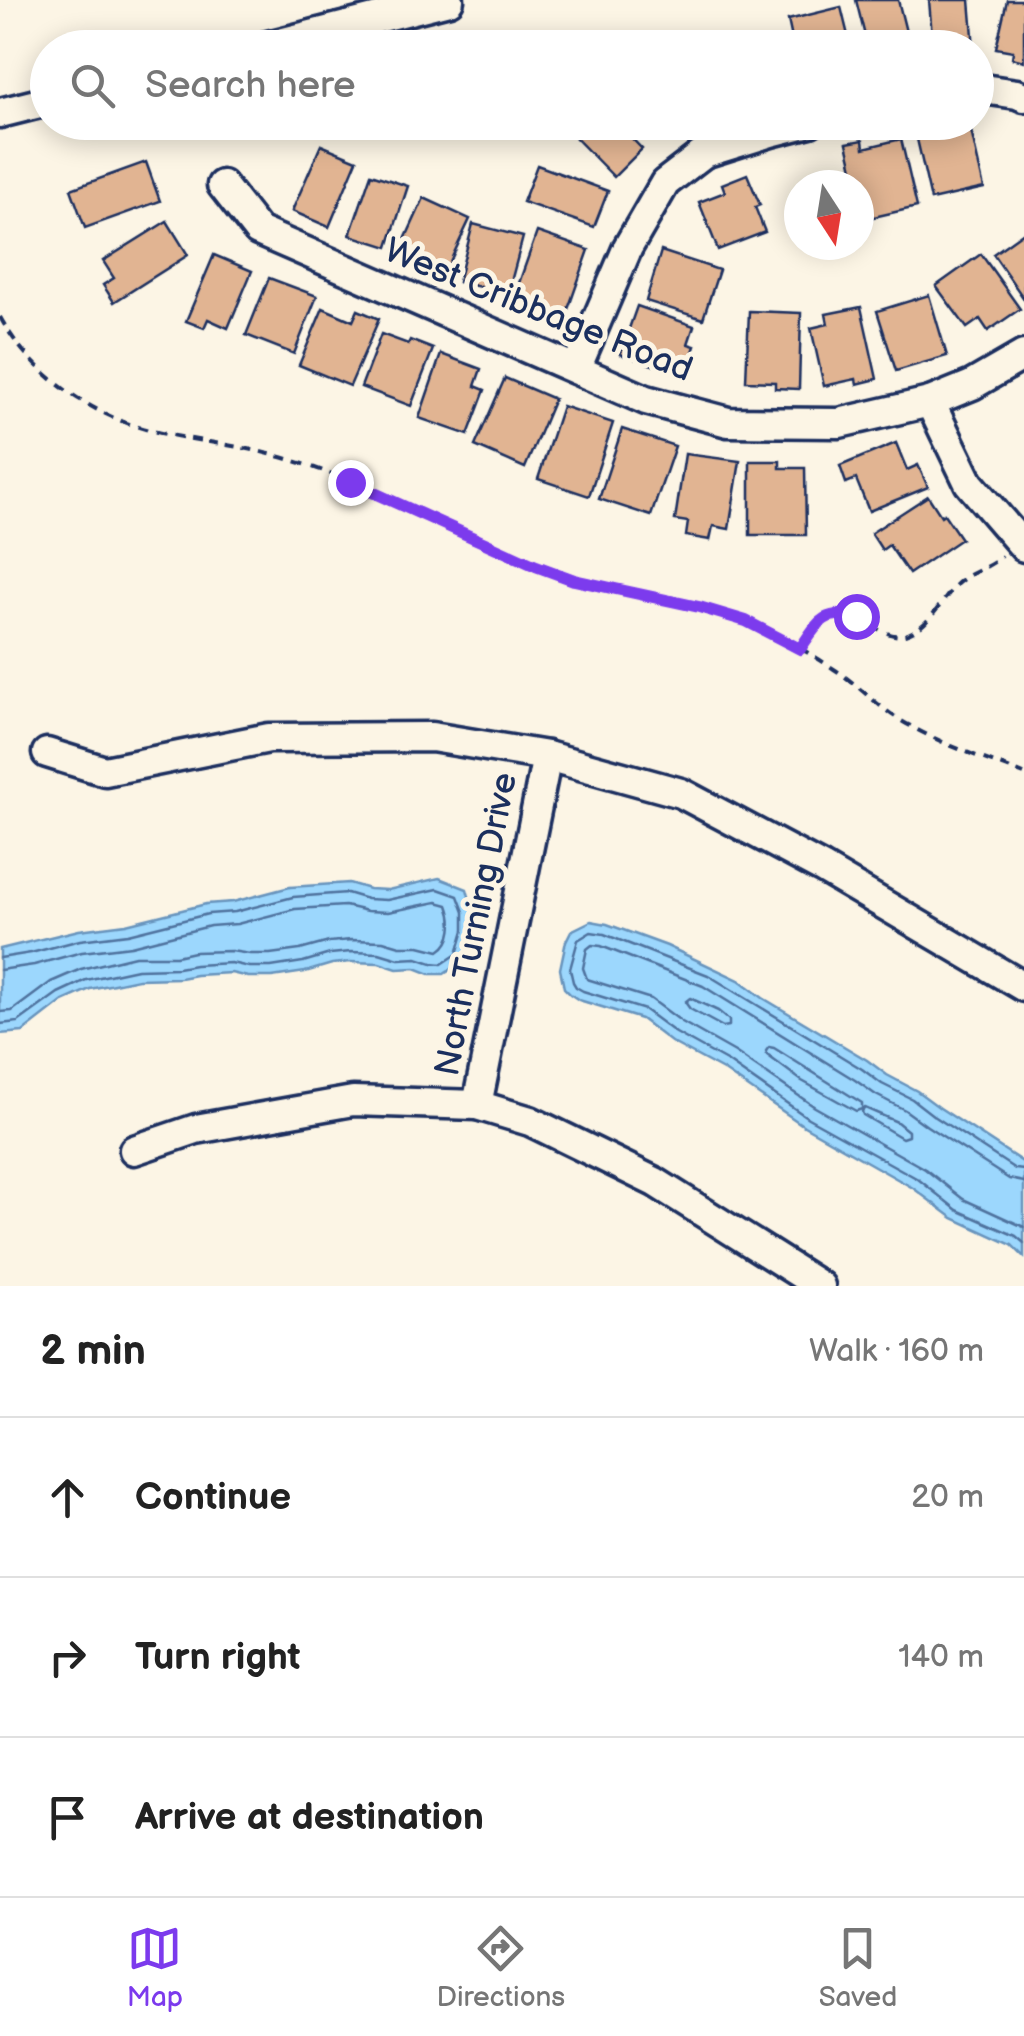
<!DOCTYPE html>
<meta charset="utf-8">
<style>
body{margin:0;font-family:"Balsamiq Sans",sans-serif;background:#f6f6f6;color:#222}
.compass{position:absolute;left:784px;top:170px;width:90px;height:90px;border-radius:50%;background:#fff;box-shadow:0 5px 25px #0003;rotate:168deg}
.stop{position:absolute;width:30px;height:30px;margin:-22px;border:8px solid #7c3aed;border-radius:50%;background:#fff}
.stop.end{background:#7c3aed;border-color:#fff;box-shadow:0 2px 10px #0008}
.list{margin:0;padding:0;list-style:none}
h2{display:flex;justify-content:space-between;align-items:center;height:130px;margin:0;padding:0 40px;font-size:42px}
h2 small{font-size:32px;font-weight:400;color:#767676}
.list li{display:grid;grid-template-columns:65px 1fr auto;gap:30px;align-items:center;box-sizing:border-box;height:160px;padding:0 40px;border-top:2px solid #e0e0e0}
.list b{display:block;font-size:38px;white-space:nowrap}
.list em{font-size:32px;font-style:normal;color:#767676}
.icon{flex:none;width:55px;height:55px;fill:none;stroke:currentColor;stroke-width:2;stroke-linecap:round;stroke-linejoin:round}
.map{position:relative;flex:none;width:1024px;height:1286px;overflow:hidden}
.search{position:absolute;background:#fff;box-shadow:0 5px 25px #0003;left:30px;right:30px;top:30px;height:110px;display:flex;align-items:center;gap:25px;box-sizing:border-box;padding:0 35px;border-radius:55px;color:#767676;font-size:38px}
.sheet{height:610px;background:#fff}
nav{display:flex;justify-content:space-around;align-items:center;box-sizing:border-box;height:140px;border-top:2px solid #e0e0e0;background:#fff;font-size:28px;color:#767676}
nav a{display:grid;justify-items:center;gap:5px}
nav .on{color:#7c3aed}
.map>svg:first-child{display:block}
</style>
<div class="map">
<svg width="1024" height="1286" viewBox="0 0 1024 1286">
<rect width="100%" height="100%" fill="#fcf5e5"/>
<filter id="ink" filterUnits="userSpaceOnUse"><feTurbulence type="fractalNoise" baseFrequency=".01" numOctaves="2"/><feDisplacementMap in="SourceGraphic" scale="20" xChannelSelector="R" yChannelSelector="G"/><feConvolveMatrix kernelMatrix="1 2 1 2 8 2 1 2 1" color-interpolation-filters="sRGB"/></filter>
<g filter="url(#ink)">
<g fill="#9cd7fd" stroke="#6894bd" stroke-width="2.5">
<path d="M439,878L467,889C476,919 474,931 466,960L444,974H430L415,968L397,969L379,963L351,962L332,964L305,972L272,977H248L231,973L196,975L180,978L138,979L90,989L63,1001L23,1032L0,1034V949L79,930L126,924L206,904L233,902L290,887L349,883L369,889L388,890Z"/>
<polygon points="591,921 607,924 667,946 739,980 763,998 867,1060 887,1075 917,1091 940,1108 1024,1163 1024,1257 1012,1245 953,1218 913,1188 804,1126 723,1070 671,1042 641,1019 579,1000 570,994 564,988 560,969 566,941 571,931"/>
</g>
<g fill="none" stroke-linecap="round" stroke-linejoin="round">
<g stroke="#4f729e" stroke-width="2.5">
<polyline points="0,958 31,953 80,940 128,934 208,914 235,912 293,897 347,893 367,899 387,900 438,889 458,896 464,912 464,930 457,954 442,964 432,963 417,958 399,959 379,953 351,952 330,954 303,962 271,967 249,967 231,963 195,965 178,968 137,969 86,980 58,993 18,1022 0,1024"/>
<path d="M0,970L34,965L82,952L131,946L210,926L237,924L295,909L345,906L367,911L388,912L437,902L448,905C454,920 454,942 439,951L419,946H400L383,941L351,940L329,942L300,950L270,954H250L231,951L194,952L176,956H135L81,969L51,982L12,1011L0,1012"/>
<polygon points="690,998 718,1011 729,1020 729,1026 723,1027 690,1009 685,1002"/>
<polygon points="769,1047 774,1048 862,1103 862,1109 856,1111 802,1081 767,1055 766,1051"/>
<polygon points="865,1108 897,1122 908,1131 908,1136 902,1138 863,1115 862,1111"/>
<polyline points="1024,1170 1015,1169 934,1116 912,1099 882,1084 862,1069 708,975 604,934 591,932 578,940 570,969 573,982 576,987 583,991 645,1010 676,1033 728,1062 808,1118 918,1179 957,1210 1016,1236 1024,1243"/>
<polyline points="1024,1182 1009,1179 927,1126 905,1110 876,1095 855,1080 703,986 601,946 592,945 587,949 583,968 587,979 651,999 682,1022 735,1052 815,1107 925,1169 963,1199 1024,1227"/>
</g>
</g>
<g fill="#e1b492" stroke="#1b2f5e" stroke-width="2.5">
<polygon points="856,0 898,0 910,48 868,48"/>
<polygon points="929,0 970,0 974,48 933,48"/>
<polygon points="1007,0 1024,0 1024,61 1012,58 1013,51 996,48"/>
<polygon points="841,7 851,48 794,48 788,20"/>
<polygon points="569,122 616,122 642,149 614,177 565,127"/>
<polygon points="653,122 689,122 663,138"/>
<polygon points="945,122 969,122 984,188 931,200 917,139 948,132"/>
<polygon points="901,139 917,207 865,219 859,185 857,185 847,143 863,140 864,148"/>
<polygon points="321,145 357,160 329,227 292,211"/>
<polygon points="146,162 160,201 85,228 71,189"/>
<polygon points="537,165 608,191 594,227 523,202"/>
<polygon points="371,174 408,186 388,247 350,235"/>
<polygon points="747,174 760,205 755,207 765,232 718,250 699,202 725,192 722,184"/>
<polygon points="424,198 470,219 446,270 423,259 421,266 398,255"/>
<polygon points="167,221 188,255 114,302 103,285 114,278 103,261"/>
<polygon points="473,224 523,237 508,293 458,282"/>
<polygon points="537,232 589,250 565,318 513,300"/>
<polygon points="1024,232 1024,299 993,254"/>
<polygon points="661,251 719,270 703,319 646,301"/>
<polygon points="981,254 1020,309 988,331 980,319 967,328 936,286"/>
<polygon points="214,255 252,271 228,328 208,319 204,328 186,321"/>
<polygon points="269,278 317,296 294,354 246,335"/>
<polygon points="929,295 947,356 896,371 877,311"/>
<polygon points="637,306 694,326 688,344 695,346 685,376 620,354"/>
<polygon points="861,307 877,379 857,384 856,379 824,386 811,328 828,324 826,314"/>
<polygon points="323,308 353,321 358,310 379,319 350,386 299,365"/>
<polygon points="749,311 801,313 799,389 775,388 775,382 746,381"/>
<polygon points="381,334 408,344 410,340 433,349 411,406 361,387"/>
<polygon points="441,354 481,369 475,386 485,390 468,435 419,418"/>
<polygon points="505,378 554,399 525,468 475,446"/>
<polygon points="562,406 613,423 589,496 538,479"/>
<polygon points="622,429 675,446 651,516 599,499"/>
<polygon points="896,443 907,470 918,465 928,487 869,511 856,479 846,483 840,466"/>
<polygon points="685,454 740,461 729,529 713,526 710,540 686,536 688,522 675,520"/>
<polygon points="750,461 780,461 780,468 805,468 806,535 750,535"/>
<polygon points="928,496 941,516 944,514 961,539 909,574 889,545 882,550 871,533"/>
</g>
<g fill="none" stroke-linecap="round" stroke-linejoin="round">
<g stroke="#1b2f5e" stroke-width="35">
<g id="minor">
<polyline points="260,48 449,0"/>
<polyline points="976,88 1017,94 1024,97"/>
<polyline points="0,113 48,101"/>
<polyline points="222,185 258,231 646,400 728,422 839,423 930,402 972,385 1024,355"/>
<polyline points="576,369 628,247 665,183 704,153 771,132 810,122"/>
<polyline points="930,402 969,483 1024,547"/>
<polyline points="47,753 105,771 269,738 432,737 547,756 681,793 822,868 1024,987"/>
<polyline points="477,1105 547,756"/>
<polyline points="134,1150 196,1129 353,1101 477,1105 530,1121 655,1182 820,1286"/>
</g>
</g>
<g stroke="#1b2f5e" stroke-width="4" stroke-dasharray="10 8" stroke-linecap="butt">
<path d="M0,317C26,365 73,402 124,422C166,438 214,441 257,451C289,458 321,469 350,482C424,512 495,555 572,579C629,597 693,597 748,622C777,635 807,651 834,669C857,684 876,705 900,720C938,743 982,758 1024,774"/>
<path d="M801,649C806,641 811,630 818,623C846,591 877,642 905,635C927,629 941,602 955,586C968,572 988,569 1002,556"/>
</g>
<use href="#minor" stroke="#fcf5e5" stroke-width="28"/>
</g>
</g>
<g fill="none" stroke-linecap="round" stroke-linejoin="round" filter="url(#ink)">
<path stroke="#7c3aed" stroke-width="12" d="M350,482L536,566L574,580L699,607L746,621L800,649C818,623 822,610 856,616"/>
</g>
<g text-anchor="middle" stroke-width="10" stroke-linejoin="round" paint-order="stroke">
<g font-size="35" fill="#1b2f5e" stroke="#fcf5e5">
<text transform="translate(539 309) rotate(22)" y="12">West Cribbage Road</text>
<text transform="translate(475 924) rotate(-79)" y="12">North Turning Drive</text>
</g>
</g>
</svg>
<svg class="compass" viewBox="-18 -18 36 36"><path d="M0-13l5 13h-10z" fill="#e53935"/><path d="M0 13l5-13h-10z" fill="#767676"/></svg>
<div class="stop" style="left:856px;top:616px"></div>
<div class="stop end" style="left:350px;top:482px"></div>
<div class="search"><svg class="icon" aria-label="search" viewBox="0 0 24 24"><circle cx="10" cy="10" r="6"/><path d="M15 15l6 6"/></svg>Search here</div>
</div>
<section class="sheet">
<h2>2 min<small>Walk · 160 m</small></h2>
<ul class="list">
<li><svg class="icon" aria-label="ahead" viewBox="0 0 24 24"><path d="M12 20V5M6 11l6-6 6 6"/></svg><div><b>Continue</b></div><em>20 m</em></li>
<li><svg class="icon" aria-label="right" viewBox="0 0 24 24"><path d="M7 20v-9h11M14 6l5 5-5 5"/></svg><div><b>Turn right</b></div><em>140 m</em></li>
<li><svg class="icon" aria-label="arrive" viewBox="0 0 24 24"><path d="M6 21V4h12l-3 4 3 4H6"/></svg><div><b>Arrive at destination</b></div></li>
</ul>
</section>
<nav>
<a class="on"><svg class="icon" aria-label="map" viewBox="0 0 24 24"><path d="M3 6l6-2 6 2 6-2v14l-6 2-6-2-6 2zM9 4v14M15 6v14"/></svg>Map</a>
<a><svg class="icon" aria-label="directions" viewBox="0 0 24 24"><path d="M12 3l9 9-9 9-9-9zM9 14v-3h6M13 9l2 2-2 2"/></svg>Directions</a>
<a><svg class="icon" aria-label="saved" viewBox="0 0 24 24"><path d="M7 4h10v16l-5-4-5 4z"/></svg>Saved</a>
</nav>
